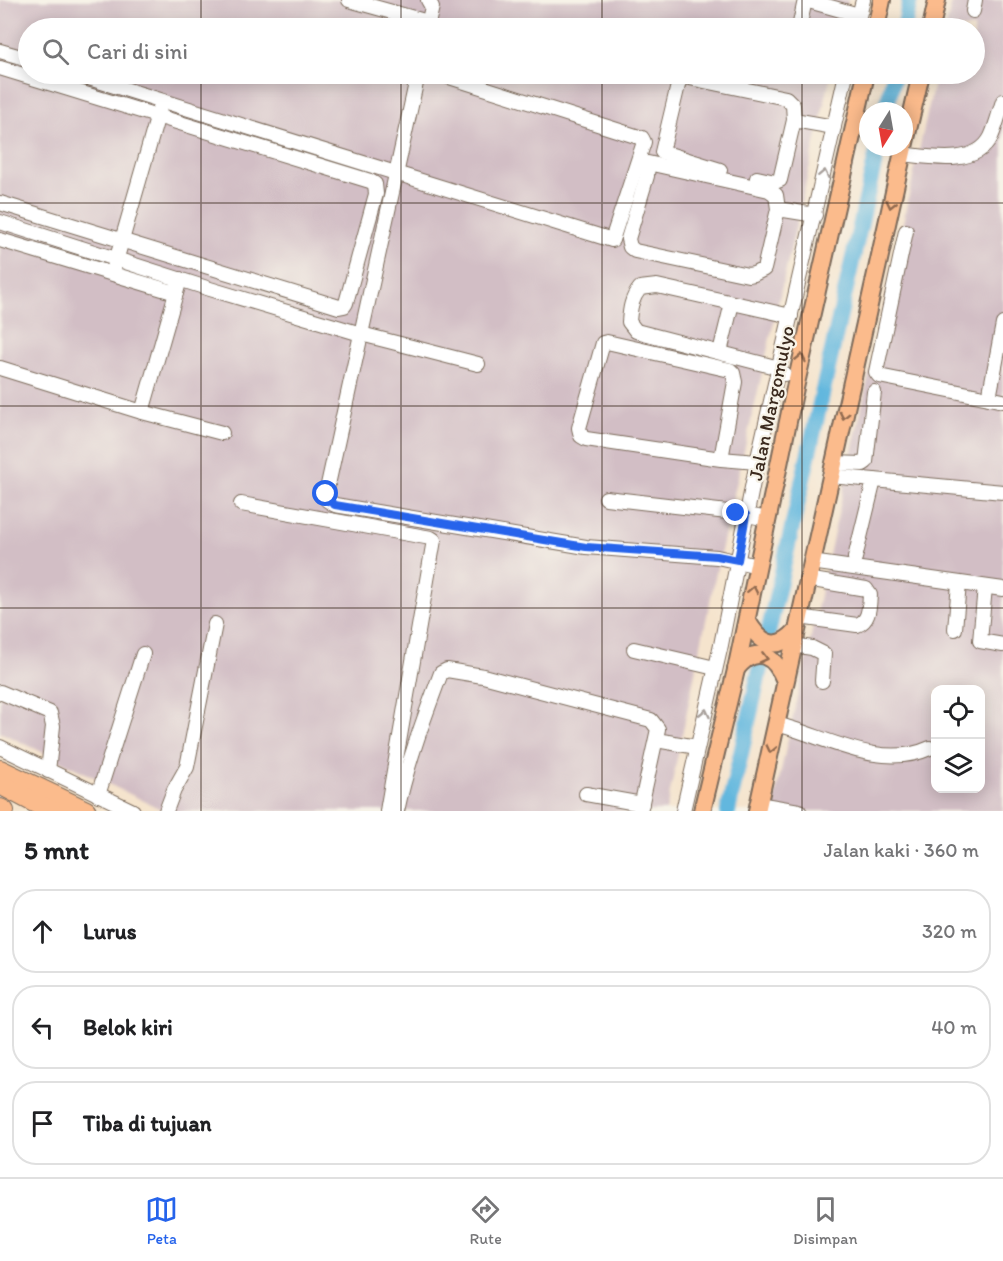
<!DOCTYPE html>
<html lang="id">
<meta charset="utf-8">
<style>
body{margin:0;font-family:Itim,sans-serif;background:#f2f2f2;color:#202124}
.controls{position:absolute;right:18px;bottom:18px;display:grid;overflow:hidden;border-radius:12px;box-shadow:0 3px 15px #0003}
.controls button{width:54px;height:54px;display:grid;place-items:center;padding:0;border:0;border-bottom:2px solid #e0e0e0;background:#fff;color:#202124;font:30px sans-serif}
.compass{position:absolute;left:859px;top:102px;width:54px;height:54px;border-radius:50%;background:#fff;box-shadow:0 3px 15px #0003;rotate:191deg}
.stop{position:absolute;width:18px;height:18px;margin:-14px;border:4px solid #2563eb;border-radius:50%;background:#fff}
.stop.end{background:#2563eb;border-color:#fff;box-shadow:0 2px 6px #0008}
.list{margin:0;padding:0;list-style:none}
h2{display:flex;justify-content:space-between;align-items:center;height:78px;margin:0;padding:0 24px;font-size:26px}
h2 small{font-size:20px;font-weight:400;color:#757577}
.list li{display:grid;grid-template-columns:39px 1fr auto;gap:18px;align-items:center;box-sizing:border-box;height:84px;margin:0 12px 12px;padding:0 12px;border:2px solid #e0e0e0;border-radius:24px}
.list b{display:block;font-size:22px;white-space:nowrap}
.list em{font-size:20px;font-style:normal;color:#757577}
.icon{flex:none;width:33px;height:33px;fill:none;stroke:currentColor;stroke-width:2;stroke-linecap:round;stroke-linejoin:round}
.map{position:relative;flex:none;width:1003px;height:811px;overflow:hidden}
.search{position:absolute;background:#fff;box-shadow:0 3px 15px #0003;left:18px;right:18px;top:18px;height:66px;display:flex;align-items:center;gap:15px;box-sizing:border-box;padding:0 21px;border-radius:33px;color:#757577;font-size:22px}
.sheet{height:366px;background:#fff}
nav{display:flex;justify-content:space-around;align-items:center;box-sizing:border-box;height:84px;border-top:2px solid #e0e0e0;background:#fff;font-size:16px;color:#757577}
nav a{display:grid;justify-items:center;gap:3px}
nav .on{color:#2563eb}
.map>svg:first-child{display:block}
</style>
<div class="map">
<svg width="1003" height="811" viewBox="0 0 1003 811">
<rect width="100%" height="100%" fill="#f7f3e8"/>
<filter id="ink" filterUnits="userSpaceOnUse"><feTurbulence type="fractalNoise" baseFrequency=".0167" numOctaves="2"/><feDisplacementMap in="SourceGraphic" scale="12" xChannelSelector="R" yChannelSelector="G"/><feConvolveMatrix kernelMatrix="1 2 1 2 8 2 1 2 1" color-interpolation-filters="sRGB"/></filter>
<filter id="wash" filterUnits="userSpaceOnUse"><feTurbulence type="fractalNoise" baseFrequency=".008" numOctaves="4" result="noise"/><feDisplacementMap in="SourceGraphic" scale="24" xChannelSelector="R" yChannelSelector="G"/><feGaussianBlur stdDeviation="1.35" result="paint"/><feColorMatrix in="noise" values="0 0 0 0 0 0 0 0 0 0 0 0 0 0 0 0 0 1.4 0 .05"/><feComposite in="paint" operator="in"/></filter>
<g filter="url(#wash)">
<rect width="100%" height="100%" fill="#f5e4cd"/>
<g fill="#d2bec5" fill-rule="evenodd">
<polygon points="0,0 848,0 841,28 28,28 28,74 831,74 717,568 666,811 165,811 0,732"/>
<path d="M952,0H1003V811H772L936,74H974V28H946ZM936,690H980V788H936Z"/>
</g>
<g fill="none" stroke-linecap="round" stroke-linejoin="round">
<g stroke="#62b7de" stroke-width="16">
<polyline points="904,28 910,0"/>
<polyline points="886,111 894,74"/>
<polyline points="728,811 878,147"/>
</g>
</g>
</g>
<g filter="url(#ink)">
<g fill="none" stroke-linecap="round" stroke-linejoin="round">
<g stroke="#7c6b5b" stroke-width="16">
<g id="minor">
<polyline points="349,0 428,22"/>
<polyline points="805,0 859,15"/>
<polyline points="973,11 975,0"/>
<polyline points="427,28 432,7 428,0"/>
<polyline points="799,28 805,0"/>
<polyline points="856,28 863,0"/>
<polyline points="0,51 28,59"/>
<polyline points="0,68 370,181 375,184 376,194 346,303 344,306 339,307 0,203"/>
<polyline points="76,74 612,240 644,142 642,138 440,74"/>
<polyline points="418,74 326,494 327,500 335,505 586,547 717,557 758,566"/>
<path d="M902,154C929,157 976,167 991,137C996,126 999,113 1003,101"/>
<polyline points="720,170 662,152 679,81 685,77 786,98 793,105 794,120"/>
<polyline points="757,178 775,182 780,180 794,120 834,127"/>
<polyline points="778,209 776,195 769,190 648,163 647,176 628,239 630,247 635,251 748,275 754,274 764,269 778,209 815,215"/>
<polyline points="0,222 210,289 361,334 478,364"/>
<polyline points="906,231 876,372 879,376 989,398"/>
<polyline points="0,240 176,293"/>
<polyline points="114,268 160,108"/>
<polyline points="1003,324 989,398 1003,401"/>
<polyline points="720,352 732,303"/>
<polyline points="0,368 142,412 180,279"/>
<path d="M784,374L779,368L636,331L629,322C630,309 631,299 640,288L657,286L791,316"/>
<polyline points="142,412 222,433"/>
<polyline points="721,459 735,382 733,373 730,370 607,342 603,343 579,428 581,436 586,439 721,459 757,462"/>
<polyline points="833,463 863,464 866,462 874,392"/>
<polyline points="830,476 874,480 855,558"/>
<polyline points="874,480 1003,492"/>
<polyline points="606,498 736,513 768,519"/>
<polyline points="241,504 431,538 434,540 387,811"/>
<polyline points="811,562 1003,589"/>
<polyline points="985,587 980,641 1003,645"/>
<path d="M799,617L857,625C870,621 869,606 870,595L866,589L807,579"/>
<polyline points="955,629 959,584"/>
<polyline points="793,645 812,648 824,654 822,681"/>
<polyline points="634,649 715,668"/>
<polyline points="0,692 50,713 53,726 48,771"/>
<path d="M776,724C825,736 880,771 930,748"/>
<polyline points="656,740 697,747"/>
<polyline points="0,747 133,811"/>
<polyline points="586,794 642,804"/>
<polyline points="98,795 143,654"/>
<polyline points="758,804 799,811"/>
<polyline points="166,811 174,790 187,767 215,624"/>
<path d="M397,811C407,764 424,718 441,673L447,670L483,676L651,720L658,729L640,811"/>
<polyline points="683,811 721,645 757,462 846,74"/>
</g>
</g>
<g stroke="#7c6b5b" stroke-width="20">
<g id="major">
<polyline points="876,28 882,0"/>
<polyline points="931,28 937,0"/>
<polyline points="904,147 921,74"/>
<path d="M747,620C759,642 775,654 796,631"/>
<path d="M736,669C756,644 775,655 785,681"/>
<polyline points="702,811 736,670 795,388 866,74"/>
<polyline points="757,811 904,147"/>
</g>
</g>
<g stroke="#7c6b5b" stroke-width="22">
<g id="highway">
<polyline points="0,770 86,811"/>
<polyline points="0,784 51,811"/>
<polyline points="0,809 4,811"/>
</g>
</g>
<use href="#minor" stroke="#fff" stroke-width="14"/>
<use href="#major" stroke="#fbbb8c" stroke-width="16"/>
<use href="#highway" stroke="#fbbb8c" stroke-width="20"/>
</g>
<defs><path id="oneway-chevron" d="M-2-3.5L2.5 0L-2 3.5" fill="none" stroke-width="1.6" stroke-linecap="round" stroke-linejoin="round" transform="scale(1.5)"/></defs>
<g stroke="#a79f9a">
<use href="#oneway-chevron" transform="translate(824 174) rotate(-78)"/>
<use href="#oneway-chevron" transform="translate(705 713) rotate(-77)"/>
</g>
<g stroke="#916b50">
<use href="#oneway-chevron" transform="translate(891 204) rotate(103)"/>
<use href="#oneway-chevron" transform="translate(801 358) rotate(-77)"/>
<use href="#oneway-chevron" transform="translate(844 415) rotate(102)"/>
<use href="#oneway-chevron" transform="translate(753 590) rotate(-78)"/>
<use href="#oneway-chevron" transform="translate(764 658) rotate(14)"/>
<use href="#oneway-chevron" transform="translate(771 749) rotate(103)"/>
</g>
</g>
<g fill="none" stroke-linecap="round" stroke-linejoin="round" filter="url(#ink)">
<polyline stroke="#2563eb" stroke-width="8" points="326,494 327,500 335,505 586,547 717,556 738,560 746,515 736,513"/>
</g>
<path fill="none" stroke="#3b2a1e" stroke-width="1.5" stroke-opacity="0.55" d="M201,0V28M401,0V28M602,0V28M802,0V28M201,74V811M401,74V811M602,74V811M802,74V811M0,203H1003M0,406H1003M0,608H1003"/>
<g text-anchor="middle" stroke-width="4.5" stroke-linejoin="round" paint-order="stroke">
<g font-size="20" fill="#3b2a1e" stroke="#f7f3e8">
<text transform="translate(771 403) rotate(-78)" y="7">Jalan Margomulyo</text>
</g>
</g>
</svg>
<div class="controls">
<button><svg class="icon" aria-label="locate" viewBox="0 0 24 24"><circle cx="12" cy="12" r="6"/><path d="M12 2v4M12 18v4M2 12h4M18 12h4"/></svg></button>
<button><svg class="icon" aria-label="layers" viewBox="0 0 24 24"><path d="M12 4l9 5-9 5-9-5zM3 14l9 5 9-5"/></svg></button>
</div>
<svg class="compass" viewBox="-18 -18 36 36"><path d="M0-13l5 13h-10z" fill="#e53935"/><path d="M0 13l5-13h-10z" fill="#757577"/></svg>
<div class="stop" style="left:326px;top:494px"></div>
<div class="stop end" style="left:736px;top:513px"></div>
<div class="search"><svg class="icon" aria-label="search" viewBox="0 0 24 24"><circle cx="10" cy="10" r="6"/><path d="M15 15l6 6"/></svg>Cari di sini</div>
</div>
<section class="sheet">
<h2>5 mnt<small>Jalan kaki · 360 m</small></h2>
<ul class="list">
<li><svg class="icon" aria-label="ahead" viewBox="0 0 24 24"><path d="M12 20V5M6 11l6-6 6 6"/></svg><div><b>Lurus</b></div><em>320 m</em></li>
<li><svg class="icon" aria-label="left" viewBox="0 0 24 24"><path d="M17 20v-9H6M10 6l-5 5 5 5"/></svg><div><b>Belok kiri</b></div><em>40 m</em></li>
<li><svg class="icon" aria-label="arrive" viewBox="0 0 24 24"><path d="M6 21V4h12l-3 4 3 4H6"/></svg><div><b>Tiba di tujuan</b></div></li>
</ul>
</section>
<nav>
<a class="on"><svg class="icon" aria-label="map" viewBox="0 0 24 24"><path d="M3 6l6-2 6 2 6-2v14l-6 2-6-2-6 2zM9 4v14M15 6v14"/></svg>Peta</a>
<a><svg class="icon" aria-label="directions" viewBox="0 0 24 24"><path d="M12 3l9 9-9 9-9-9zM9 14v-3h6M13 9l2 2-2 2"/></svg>Rute</a>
<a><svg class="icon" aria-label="saved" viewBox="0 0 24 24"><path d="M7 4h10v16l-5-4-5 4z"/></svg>Disimpan</a>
</nav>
